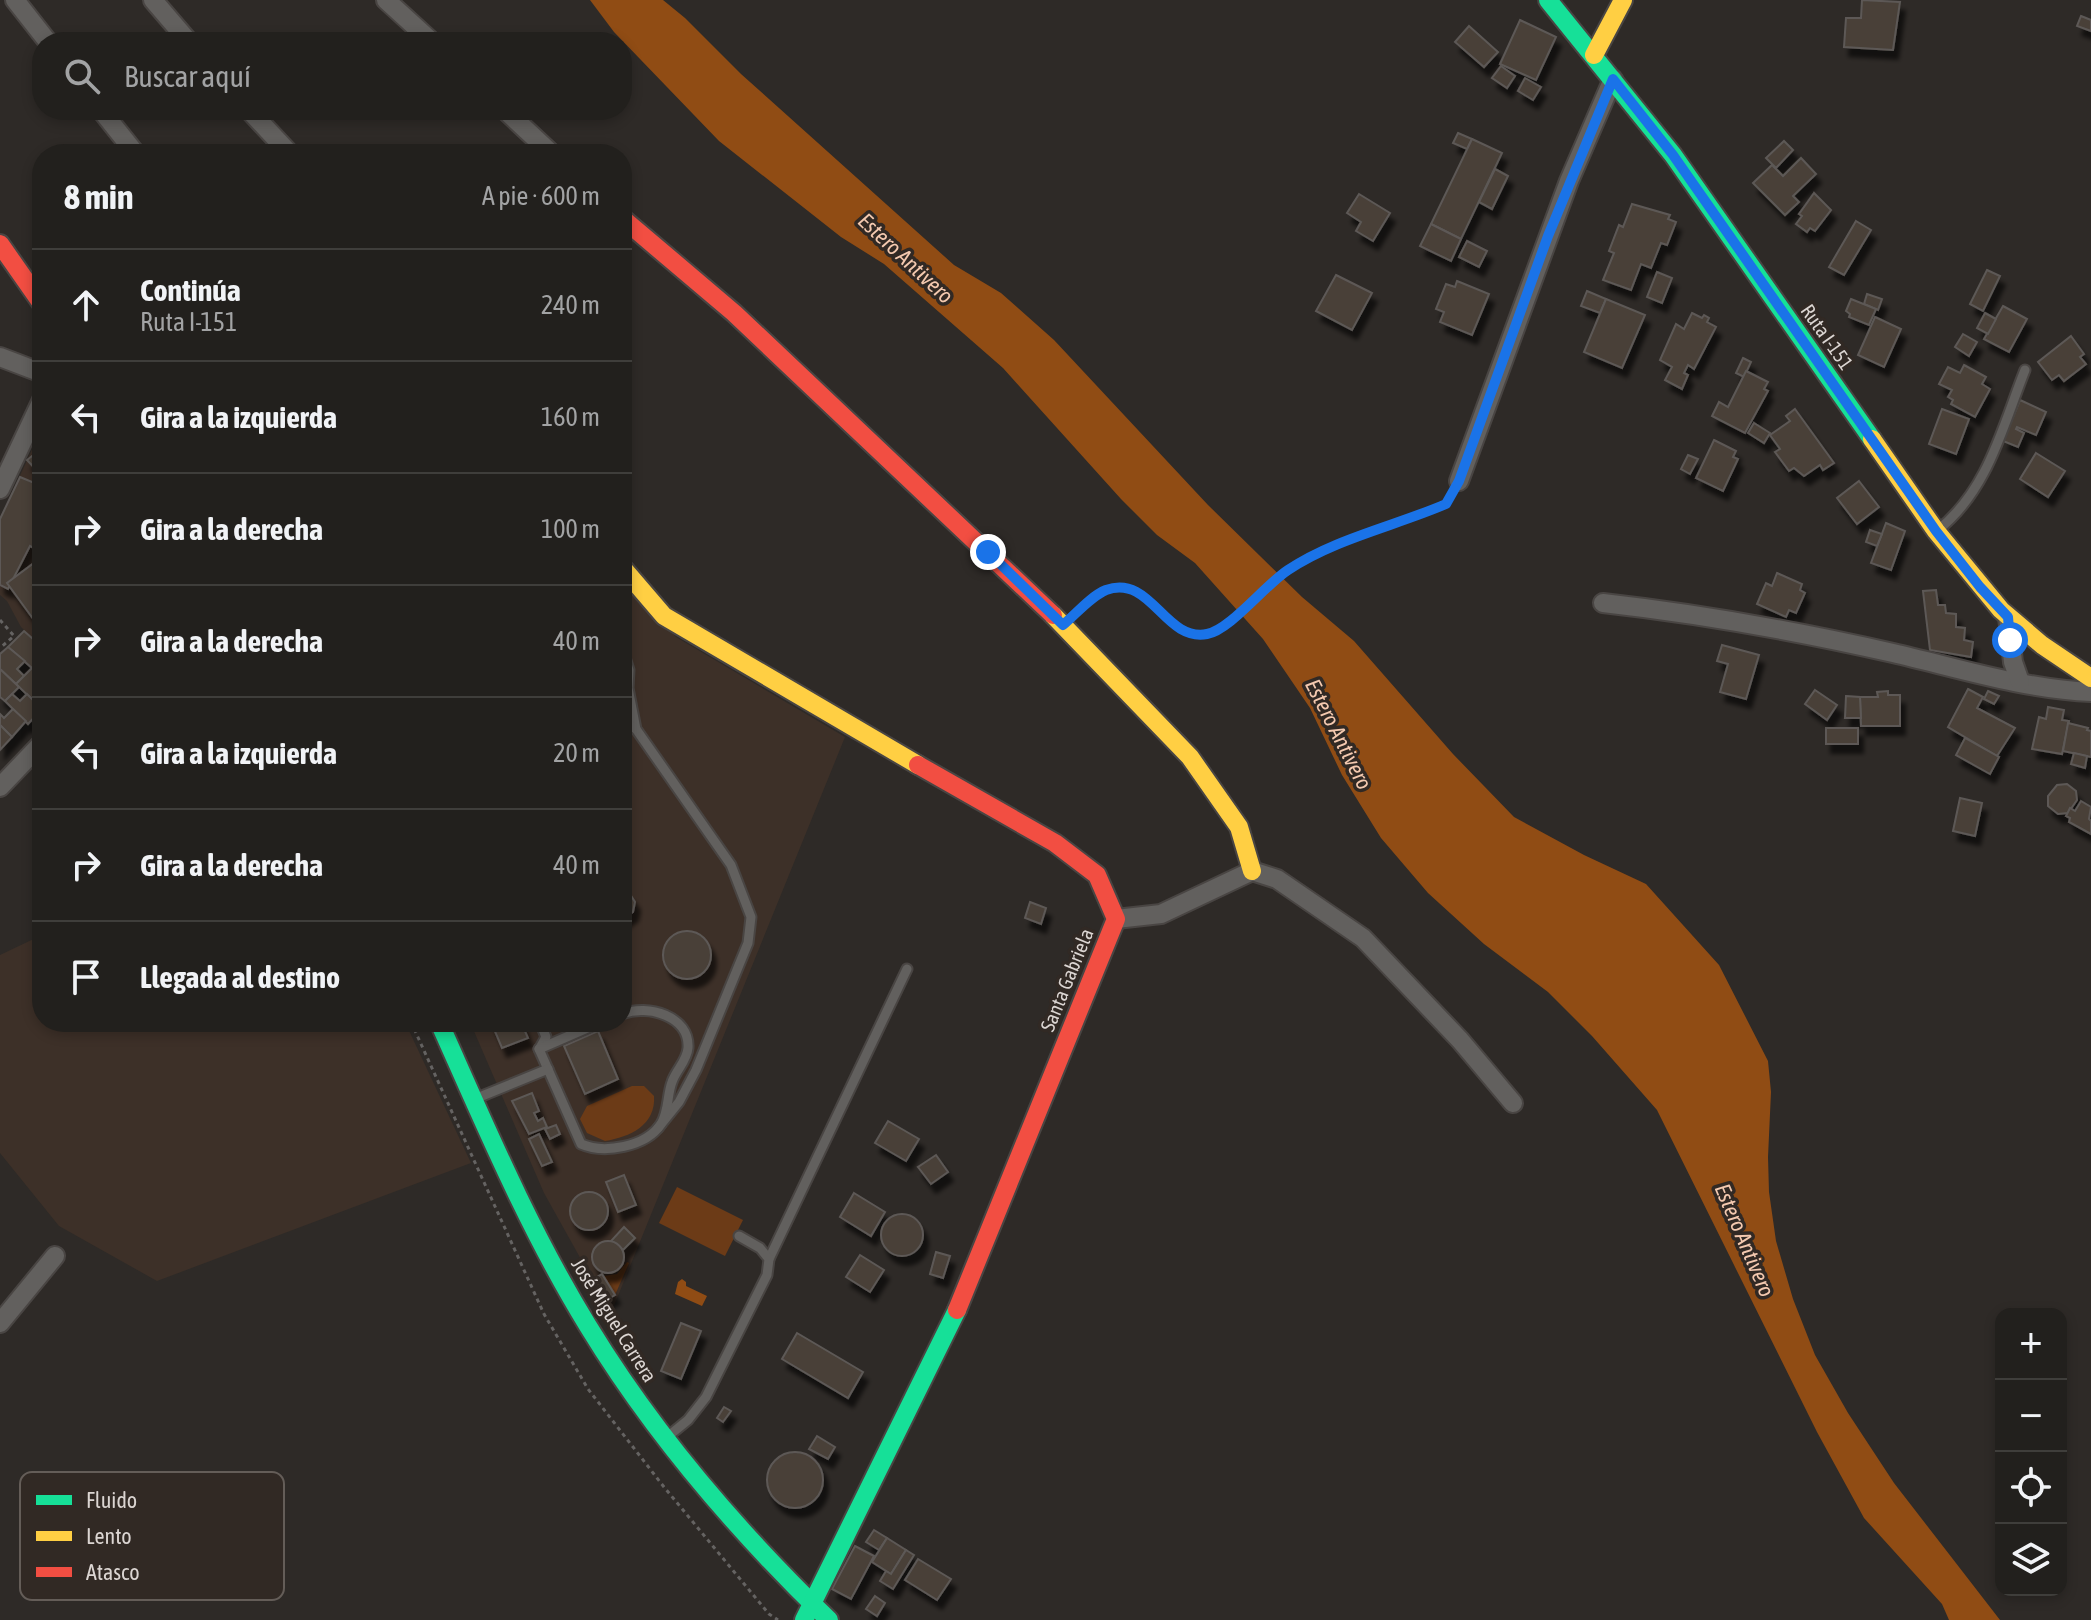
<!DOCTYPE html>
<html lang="es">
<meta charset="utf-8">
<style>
body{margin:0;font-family:"Asap Condensed",sans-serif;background:#2e2d2a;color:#f1f3f6}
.controls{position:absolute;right:24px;bottom:24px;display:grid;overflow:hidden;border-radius:16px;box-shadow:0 4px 12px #0003}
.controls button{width:72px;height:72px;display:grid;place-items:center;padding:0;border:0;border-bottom:2px solid #3f3e3b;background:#22201d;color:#f1f3f6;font:40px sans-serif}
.stop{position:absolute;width:24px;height:24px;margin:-18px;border:6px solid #1a73e8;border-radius:50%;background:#fff}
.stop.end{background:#1a73e8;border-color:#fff;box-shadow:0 2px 8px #0008}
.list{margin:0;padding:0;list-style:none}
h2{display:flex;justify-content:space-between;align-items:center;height:104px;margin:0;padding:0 32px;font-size:34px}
h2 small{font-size:26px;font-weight:400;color:#a2a3a4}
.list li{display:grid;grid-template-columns:52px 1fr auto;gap:24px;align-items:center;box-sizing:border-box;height:112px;padding:0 32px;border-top:2px solid #3f3e3b}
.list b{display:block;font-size:30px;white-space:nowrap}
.list p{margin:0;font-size:26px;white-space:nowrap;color:#a2a3a4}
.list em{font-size:26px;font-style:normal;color:#a2a3a4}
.icon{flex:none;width:44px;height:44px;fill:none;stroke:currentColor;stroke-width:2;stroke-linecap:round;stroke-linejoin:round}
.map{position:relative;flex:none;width:2091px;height:1620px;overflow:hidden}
.search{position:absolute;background:#22201d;box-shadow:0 4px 12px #0003;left:32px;top:32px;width:600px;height:88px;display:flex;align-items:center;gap:20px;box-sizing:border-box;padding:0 28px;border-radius:32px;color:#a2a3a4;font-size:30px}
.panel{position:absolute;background:#22201d;box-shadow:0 4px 12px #0003;left:32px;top:144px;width:600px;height:888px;border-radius:32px}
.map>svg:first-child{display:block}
</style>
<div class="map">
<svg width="2091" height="1620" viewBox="0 0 2091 1620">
<defs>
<filter id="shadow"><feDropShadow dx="5" dy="9" stdDeviation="2" flood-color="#0009"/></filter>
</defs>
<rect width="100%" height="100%" fill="#2e2a27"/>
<g fill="#3d3028">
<polygon points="42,428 42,647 21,627 7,601 0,595 0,519"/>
<polygon points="622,581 676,637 845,737 611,1313 544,1193 470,1022 622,1022"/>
<polygon points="42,935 42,1022 405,1022 471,1163 157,1281 59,1226 0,1153 0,955"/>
</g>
<g fill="#6c3b17">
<path d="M632,1086H644L654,1096C656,1125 630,1137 605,1141L587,1133L580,1119L587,1106Z"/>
<polygon points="677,1187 743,1220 725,1256 659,1223"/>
<polygon points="627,1262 629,1263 615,1295 604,1276 617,1274"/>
</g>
<g fill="#904c14">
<polygon points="590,0 663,0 685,18 741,74 954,265 1001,293 1054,340 1208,505 1302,597 1354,641 1453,754 1514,817 1584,855 1646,884 1719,965 1768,1061 1771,1092 1768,1157 1769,1192 1776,1241 1793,1299 1815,1355 1848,1413 1894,1483 2000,1620 1949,1620 1942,1604 1864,1518 1817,1432 1657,1110 1592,1036 1548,992 1484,944 1428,893 1381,838 1342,775 1310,708 1263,639 1195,563 1157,535 1121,499 1003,368 884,264 841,237 719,141 614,32"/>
<polygon points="682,1279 686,1282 686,1286 707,1296 702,1306 675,1294 678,1282"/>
</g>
<g fill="#484039" stroke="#5d5956" stroke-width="2" filter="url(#shadow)">
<polygon points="1862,0 1900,2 1893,50 1844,47 1846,18 1861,18"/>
<polygon points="2081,16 2091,20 2091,31 2077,26"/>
<polygon points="1520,20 1556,37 1536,80 1500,64"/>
<polygon points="1469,26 1498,52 1484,67 1455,42"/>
<polygon points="1501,66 1515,76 1507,88 1492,78"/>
<polygon points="1525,78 1541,87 1533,100 1518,91"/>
<polygon points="1458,133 1472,139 1467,149 1453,143"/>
<polygon points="1472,139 1502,153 1461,239 1431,224"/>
<polygon points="1784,141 1793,150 1776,168 1766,158"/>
<polygon points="1801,158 1816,174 1793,196 1799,202 1785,215 1753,183 1772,165 1783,176"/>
<polygon points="1495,169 1508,176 1492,209 1479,202"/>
<polygon points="1814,193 1831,210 1815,231 1810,228 1807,232 1796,224 1802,216 1799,214"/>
<polygon points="1359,194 1390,213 1373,241 1356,231 1361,222 1347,213"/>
<polygon points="1632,204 1670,215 1668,219 1676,222 1667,245 1661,243 1651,268 1641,264 1631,290 1603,280 1614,253 1609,251 1619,225 1623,227"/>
<polygon points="1856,221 1871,230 1844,275 1829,267"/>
<polygon points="1431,224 1461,239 1451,261 1420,246"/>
<polygon points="1467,241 1487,251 1479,267 1459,257"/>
<polygon points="1987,270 2000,276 1983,311 1970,304"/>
<polygon points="1657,272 1672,278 1662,303 1647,297"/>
<polygon points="1336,275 1372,293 1352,330 1316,311"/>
<polygon points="1457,281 1489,294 1472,335 1440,322 1444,312 1436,309 1446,284 1455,287"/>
<polygon points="1587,291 1606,299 1600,313 1581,306"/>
<polygon points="1867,294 1882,299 1878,310 1864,304"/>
<polygon points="1606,299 1645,315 1622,368 1584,352"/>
<polygon points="1851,299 1876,309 1869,325 1849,317 1850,314 1846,311"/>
<polygon points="2003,306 2027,319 2009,352 1984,339"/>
<polygon points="1692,313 1702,318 1704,315 1709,318 1707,322 1716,327 1694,369 1688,365 1684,373 1688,375 1682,389 1665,380 1672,367 1660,360 1676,324 1684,329"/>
<polygon points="1985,313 1996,319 1988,334 1977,328"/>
<polygon points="1875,317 1901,329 1884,367 1858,355"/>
<polygon points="1963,334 1977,342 1969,356 1955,347"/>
<polygon points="2071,336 2084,354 2080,357 2086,364 2064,381 2059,375 2052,380 2038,362"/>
<polygon points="1743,358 1751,362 1744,377 1736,373"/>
<polygon points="1964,365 1986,377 1982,384 1990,389 1975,417 1951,404 1953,400 1948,397 1952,390 1939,384 1948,367 1960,373"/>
<polygon points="1746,371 1768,382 1764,389 1768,391 1745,433 1712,416 1719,402 1728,407"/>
<polygon points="2020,400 2046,412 2036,435 2017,427 2016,429 2024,433 2018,447 2003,441"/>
<polygon points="1795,409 1834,463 1823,470 1820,465 1804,476 1794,468 1789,471 1775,452 1780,449 1770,435 1790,421 1786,416"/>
<polygon points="1942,409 1969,419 1956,454 1929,444"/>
<polygon points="1754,423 1770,433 1764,443 1748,433"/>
<polygon points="1714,440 1736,451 1733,457 1738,459 1723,491 1696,478"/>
<polygon points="42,448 42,476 27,460"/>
<polygon points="2036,453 2065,471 2048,497 2020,479"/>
<polygon points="1688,455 1698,459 1690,474 1681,469"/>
<polygon points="20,477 39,485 42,479 42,517 36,531 42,533 42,539 37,550 30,546 8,589 0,585 0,519"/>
<polygon points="1859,481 1879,507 1857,524 1837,498"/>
<polygon points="1886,523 1905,531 1891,570 1871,563"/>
<polygon points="1870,530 1882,534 1877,546 1866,542"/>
<polygon points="42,557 42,625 39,627 7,583"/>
<polygon points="1777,573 1802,584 1800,590 1805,593 1796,613 1789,610 1786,617 1757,604 1766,583 1772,586"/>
<polygon points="1936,590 1938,605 1945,605 1946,613 1956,614 1956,627 1965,628 1964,640 1973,642 1971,657 1930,650 1923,591"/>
<polygon points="24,631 42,647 42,657 32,668 8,647"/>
<polygon points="1722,645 1759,655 1746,699 1720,692 1728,664 1717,661"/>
<polygon points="8,647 25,661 17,669 24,676 16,684 0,669 0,654"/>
<polygon points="42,657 42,678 32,668"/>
<polygon points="32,668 42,678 41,708 16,684"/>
<polygon points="0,669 19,687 5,701 0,697"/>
<polygon points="1968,689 1983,697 1977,708 2015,728 1997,756 1948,727"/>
<polygon points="1815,690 1837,705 1827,720 1805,704"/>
<polygon points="1888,691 1888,695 1900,695 1900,726 1861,726 1860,697 1878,697 1877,692"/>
<polygon points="1988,691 1999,696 1994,704 1984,699"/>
<polygon points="12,694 20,701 27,694 42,709 28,724 5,701"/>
<polygon points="1846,696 1860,697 1861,718 1845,718"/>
<polygon points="2048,707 2064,710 2062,720 2069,721 2062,754 2032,749 2039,717 2046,719"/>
<polygon points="13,709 26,721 12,737 0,725 0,714 4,718"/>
<polygon points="2068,723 2088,728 2087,730 2091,731 2091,757 2063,751"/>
<polygon points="0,725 12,737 0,750"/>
<rect x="1826" y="728" width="32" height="16"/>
<polygon points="1965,738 1999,757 1990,774 1956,755"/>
<polygon points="2074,753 2087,756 2085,768 2071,764"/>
<polygon points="2067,784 2076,791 2077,800 2068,813 2058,814 2048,806 2048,796 2057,785"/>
<polygon points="1960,798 1982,803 1975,836 1953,831"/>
<polygon points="2081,801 2091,807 2089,819 2091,821 2091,834 2069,822 2070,818 2066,816 2070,808 2075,811"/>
<polygon points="622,891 630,894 635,902 633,912 622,920"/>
<polygon points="1030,902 1046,908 1041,924 1025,918"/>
<circle cx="687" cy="955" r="24"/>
<polygon points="491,1022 521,1022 528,1038 502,1048"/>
<polygon points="598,1031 618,1079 585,1094 564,1046"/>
<polygon points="532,1093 539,1111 534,1113 538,1121 543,1118 547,1127 529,1134 512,1101"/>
<polygon points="888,1121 919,1139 906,1161 875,1143"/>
<polygon points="556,1125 560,1134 550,1139 545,1129"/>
<polygon points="539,1134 552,1162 542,1166 529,1139"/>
<polygon points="936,1155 948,1172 931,1184 918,1167"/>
<polygon points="624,1175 636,1205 618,1212 606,1182"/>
<circle cx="589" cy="1211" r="19"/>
<polygon points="854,1193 885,1212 871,1236 840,1217"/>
<circle cx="902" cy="1235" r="21"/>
<polygon points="624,1227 635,1238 623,1250 611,1241"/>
<circle cx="608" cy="1257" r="16"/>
<polygon points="936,1252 950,1256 943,1278 930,1274"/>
<polygon points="860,1255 884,1270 870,1292 846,1277"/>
<polygon points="602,1274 615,1295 605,1301 592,1280"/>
<polygon points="681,1323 701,1331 681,1379 661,1371"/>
<polygon points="797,1333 863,1372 848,1398 782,1359"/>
<polygon points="724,1407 731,1411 723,1422 717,1418"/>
<polygon points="817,1436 835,1447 828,1459 809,1449"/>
<circle cx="795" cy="1480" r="28"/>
<polygon points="874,1530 887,1538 879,1550 866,1542"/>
<polygon points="887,1538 906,1550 891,1574 872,1562"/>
<polygon points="855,1546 874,1556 851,1599 832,1589"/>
<polygon points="906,1550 914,1555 893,1589 880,1581 886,1571 891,1574"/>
<polygon points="918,1559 951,1579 937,1600 905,1580"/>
<polygon points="875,1596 885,1603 877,1616 866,1609"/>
</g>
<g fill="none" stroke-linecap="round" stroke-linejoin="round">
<g stroke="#494543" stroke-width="13">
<g id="lane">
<path d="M1938,530C1988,490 2002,428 2025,370"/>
<polyline points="622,648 629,670 628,688 636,729 731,865 751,917 748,943 696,1070 679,1102 658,1128"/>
<polyline points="622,720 636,729"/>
<polyline points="540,1022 546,1037 540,1048"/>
<path d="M539,1049L581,1144C604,1154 646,1147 661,1124C669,1111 667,1095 672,1082C676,1070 687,1061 688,1048C690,1016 648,1004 622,1014"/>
<polyline points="539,1049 601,1022"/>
<polyline points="477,1098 548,1069"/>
<polyline points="769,1259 907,969"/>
<polyline points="666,1438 688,1420 706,1397 767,1275 769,1259 760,1248 739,1236"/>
</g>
</g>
<g stroke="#494543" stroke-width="22">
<g id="street">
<polyline points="15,0 48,42"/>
<polyline points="153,0 189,42"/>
<polyline points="386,0 432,42"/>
<polyline points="101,110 136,154"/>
<polyline points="249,110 290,154"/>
<polyline points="505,110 552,154"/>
<polyline points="0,357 42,373"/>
<polyline points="1459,481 1569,181 1613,79"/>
<polyline points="0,489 42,400"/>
<path d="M1603,603C1701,614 1796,631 1893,653C1958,668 2024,689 2091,692"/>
<polyline points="2008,617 2013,662 2020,682"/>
<polyline points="0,787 42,743"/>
<polyline points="1116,919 1161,914 1252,871 1277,879 1363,938 1460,1040 1513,1103"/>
<polyline points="0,1323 55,1256"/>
</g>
</g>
<g stroke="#494543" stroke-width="22">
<g id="fast">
<polyline points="1548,0 1673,155 1872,439"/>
<path d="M439,1022C485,1125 529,1230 588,1326C655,1436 737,1531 829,1620"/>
<polyline points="804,1620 957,1310"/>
</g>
</g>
<g stroke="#494543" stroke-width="22">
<g id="slow">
<polyline points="1594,55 1623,0"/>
<polyline points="1872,439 1936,531 2001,610 2042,645 2091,678"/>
<polyline points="622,567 664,616 918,765"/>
<polyline points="1053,615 1190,757 1239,827 1252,871"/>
</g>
</g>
<g stroke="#494543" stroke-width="22">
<g id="jam">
<polyline points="622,218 734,313 1053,615"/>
<polyline points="0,244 42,304"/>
<polyline points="918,765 1055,843 1097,875 1116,919 957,1310"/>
</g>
</g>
<g stroke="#656362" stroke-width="3" stroke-dasharray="4 4" stroke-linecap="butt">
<polyline points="1081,610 1104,591 1138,590 1179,627 1191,634 1207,634 1222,627 1272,580 1301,561 1421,515 1446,504 1451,498"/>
<polyline points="0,620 14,636 0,648"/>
<polyline points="411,1022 544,1314 588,1389 664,1487 769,1614 778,1620"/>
</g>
<use href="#lane" stroke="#62605e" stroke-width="9"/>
<use href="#street" stroke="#62605e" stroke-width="18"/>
<use href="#fast" stroke="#16e098" stroke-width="18"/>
<use href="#slow" stroke="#ffcf43" stroke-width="18"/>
<use href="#jam" stroke="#f24e42" stroke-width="18"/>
</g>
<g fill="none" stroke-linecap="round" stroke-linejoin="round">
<path stroke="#1a73e8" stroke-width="10" d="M988,552L1063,625C1075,615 1091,596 1106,590C1152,574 1164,642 1207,634C1230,630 1265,585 1288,570C1334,539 1395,526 1446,504L1459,481L1548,236L1613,79L1673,155L1936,531L1980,587L2008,617L2010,640"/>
</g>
<g text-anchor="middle" stroke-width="7" stroke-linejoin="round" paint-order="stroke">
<g font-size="20" fill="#dbd5d2" stroke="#312924">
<text transform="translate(1827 337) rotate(55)" y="7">Ruta I-151</text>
<text transform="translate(1067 980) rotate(-68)" y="7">Santa Gabriela</text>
<text transform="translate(614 1320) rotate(58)" y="7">José Miguel Carrera</text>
</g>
<g font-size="22" font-style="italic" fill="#f4c9af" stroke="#312924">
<text transform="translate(906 258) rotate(43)" y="8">Estero Antivero</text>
<text transform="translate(1339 734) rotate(63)" y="8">Estero Antivero</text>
<text transform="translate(1745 1240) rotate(67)" y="8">Estero Antivero</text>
</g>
</g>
<rect x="20" y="1472" width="264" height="128" rx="12" fill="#312924" stroke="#645d58" stroke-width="2"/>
<rect x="36" y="1495" width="36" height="10" fill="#16e098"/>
<rect x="36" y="1531" width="36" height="10" fill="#ffcf43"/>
<rect x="36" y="1567" width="36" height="10" fill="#f24e42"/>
<g font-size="22" fill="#dbd5d2">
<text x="86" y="1508">Fluido</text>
<text x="86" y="1544">Lento</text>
<text x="86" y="1580">Atasco</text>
</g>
</svg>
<div class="controls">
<button>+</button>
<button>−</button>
<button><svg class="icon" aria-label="locate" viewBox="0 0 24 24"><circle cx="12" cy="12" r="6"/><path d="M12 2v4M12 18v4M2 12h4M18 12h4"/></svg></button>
<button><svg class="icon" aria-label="layers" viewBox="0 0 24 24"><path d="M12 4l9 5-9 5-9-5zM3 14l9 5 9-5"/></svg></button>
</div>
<div class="stop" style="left:2010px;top:640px"></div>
<div class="stop end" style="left:988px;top:552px"></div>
<div class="search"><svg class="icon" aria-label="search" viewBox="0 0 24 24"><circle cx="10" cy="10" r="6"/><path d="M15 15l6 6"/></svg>Buscar aquí</div>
<section class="panel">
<h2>8 min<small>A pie · 600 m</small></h2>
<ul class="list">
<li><svg class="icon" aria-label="ahead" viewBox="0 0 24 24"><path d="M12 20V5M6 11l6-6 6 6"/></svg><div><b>Continúa</b><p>Ruta I-151</p></div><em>240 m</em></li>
<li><svg class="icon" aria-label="left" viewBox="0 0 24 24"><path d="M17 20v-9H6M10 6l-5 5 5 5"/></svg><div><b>Gira a la izquierda</b></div><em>160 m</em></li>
<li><svg class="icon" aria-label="right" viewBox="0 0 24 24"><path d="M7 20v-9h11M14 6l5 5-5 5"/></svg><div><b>Gira a la derecha</b></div><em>100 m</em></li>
<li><svg class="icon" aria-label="right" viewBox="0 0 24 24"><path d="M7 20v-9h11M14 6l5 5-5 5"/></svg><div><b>Gira a la derecha</b></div><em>40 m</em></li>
<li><svg class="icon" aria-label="left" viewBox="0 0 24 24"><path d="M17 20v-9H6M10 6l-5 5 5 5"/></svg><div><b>Gira a la izquierda</b></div><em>20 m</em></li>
<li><svg class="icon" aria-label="right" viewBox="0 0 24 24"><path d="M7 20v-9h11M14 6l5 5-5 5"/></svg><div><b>Gira a la derecha</b></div><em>40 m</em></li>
<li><svg class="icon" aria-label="arrive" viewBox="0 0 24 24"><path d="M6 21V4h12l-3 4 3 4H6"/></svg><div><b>Llegada al destino</b></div></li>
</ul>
</section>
</div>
